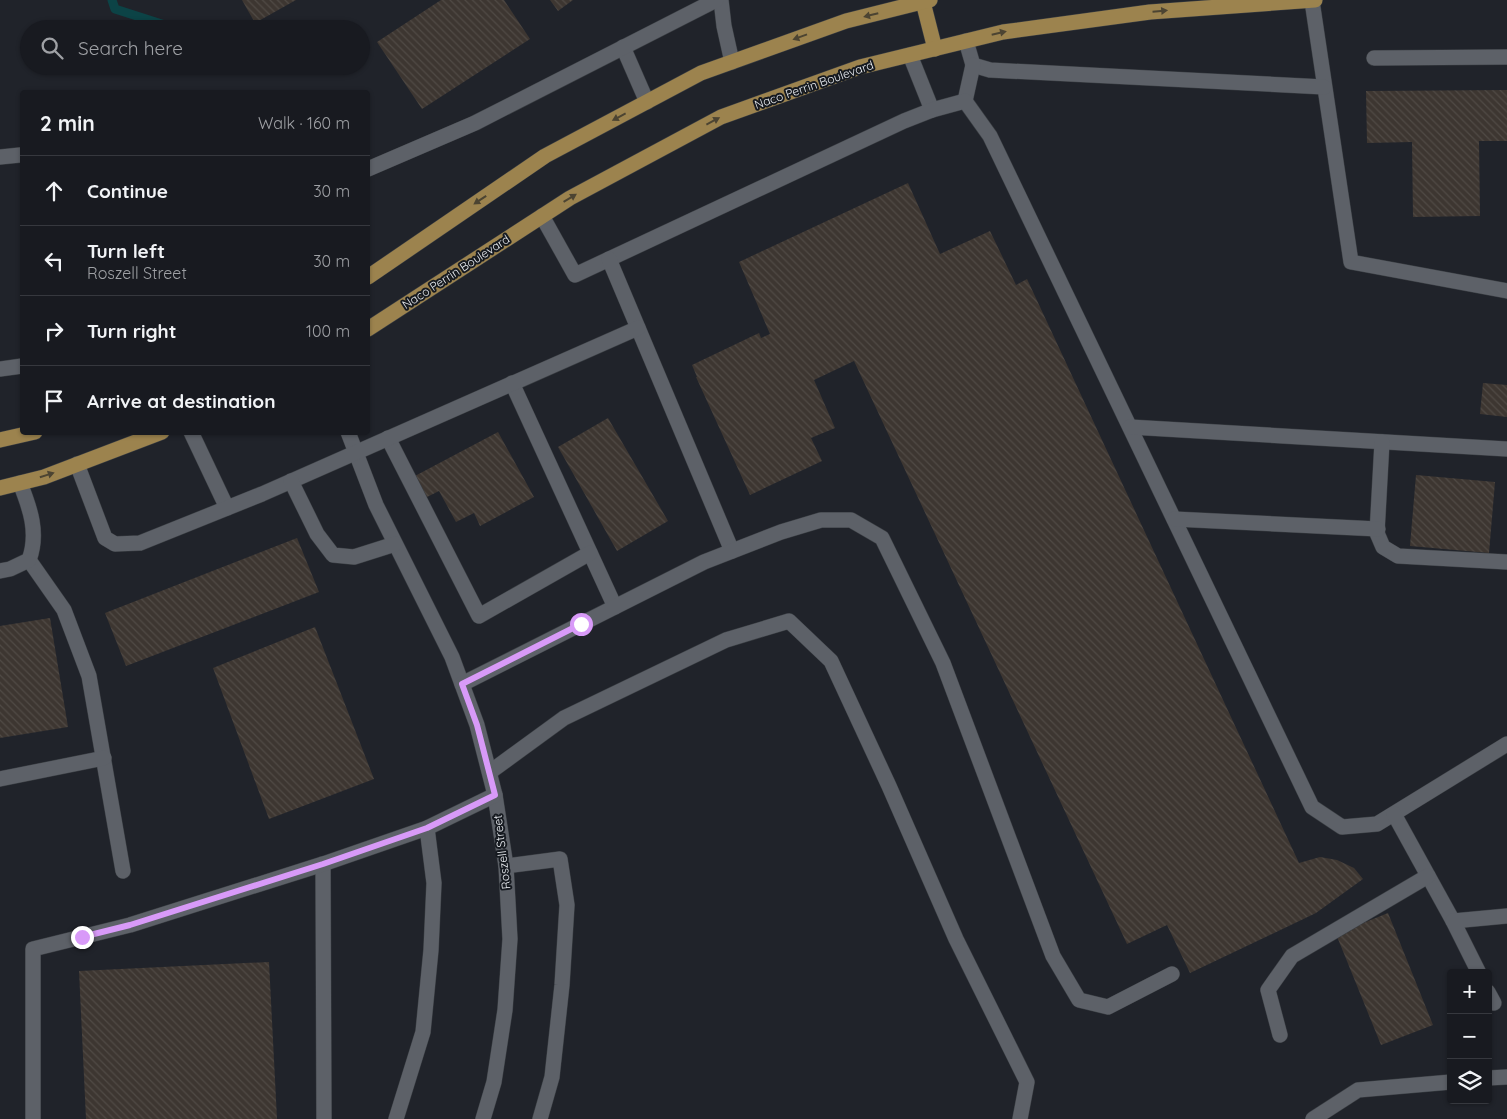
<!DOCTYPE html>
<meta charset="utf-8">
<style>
body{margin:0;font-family:Quicksand,sans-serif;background:#25272d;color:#f1f3f6}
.controls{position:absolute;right:15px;bottom:15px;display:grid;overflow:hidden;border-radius:5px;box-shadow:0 1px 4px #0004}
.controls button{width:45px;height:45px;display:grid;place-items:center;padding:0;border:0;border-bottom:1px solid #36383e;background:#181a20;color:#f1f3f6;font:25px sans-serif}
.stop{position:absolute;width:15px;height:15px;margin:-11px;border:4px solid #d89af8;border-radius:50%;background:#fff}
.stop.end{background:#d89af8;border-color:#fff;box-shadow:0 1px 5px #0008}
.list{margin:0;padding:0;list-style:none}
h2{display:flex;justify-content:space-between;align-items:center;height:65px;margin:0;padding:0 20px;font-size:21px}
h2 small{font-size:16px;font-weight:400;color:#9fa1a5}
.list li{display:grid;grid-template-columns:32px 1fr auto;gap:15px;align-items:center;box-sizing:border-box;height:70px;padding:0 20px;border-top:1px solid #36383e}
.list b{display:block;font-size:19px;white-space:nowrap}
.list p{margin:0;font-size:16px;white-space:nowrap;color:#9fa1a5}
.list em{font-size:16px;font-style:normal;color:#9fa1a5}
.icon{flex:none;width:28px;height:28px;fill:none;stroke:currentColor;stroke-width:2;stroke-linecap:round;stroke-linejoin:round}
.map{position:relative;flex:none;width:1507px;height:1119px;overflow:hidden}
.search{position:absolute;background:#181a20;box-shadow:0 1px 4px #0004;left:20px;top:20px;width:350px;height:55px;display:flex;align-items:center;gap:12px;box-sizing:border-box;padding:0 18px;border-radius:28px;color:#9fa1a5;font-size:19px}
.panel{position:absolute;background:#181a20;box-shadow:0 1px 4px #0004;left:20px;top:90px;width:350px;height:345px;border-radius:5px}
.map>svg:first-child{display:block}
</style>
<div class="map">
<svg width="1507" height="1119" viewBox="0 0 1507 1119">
<defs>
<pattern id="building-back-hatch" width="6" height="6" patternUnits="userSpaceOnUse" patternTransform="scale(1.25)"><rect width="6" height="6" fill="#3d3631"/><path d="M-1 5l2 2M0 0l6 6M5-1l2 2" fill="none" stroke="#504a45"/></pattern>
</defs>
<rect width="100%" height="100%" fill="#20232a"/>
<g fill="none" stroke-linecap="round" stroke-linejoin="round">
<polyline stroke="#0c4346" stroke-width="9" points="112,0 115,9 171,27"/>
</g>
<g fill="url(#building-back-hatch)">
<polygon points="242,0 296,0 255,23"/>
<polygon points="441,0 504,0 530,39 422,109 377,42"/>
<polygon points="550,0 573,0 558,11"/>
<polygon points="1507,90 1507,141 1479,141 1480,216 1413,217 1412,142 1367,143 1366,91"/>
<polygon points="908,183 940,254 990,231 1016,285 1027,279 1299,863 1320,857 1337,860 1354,868 1363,879 1316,913 1190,973 1167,925 1127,944 854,361 814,380 835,428 811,438 822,461 750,495 696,377 697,377 692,365 759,333 761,338 770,334 739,262"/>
<polygon points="1483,383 1507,385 1507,417 1480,414"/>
<polygon points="608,418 668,521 617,551 558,447"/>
<polygon points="498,432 534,497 480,526 474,513 456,522 439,491 425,498 413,477"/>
<polygon points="1416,475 1495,482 1489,553 1410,546"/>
<polygon points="297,538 319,592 126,666 105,613"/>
<polygon points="50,618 68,727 0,738 0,626"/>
<polygon points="315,627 374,779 269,819 213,668"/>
<polygon points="1388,913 1433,1025 1381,1045 1336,934"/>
<polygon points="269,962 277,1119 86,1119 79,971"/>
</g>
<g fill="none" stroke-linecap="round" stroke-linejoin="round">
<g stroke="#3a3e43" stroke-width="16">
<g id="minor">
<polyline points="721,0 724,26 732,62"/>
<polyline points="1312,1 1351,262 1507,291"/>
<polyline points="966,41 973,65 990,70 1324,87"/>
<polyline points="623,47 647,102"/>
<polyline points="910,55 932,110"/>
<polyline points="1374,58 1507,57"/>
<polyline points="965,101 973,65"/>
<polyline points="0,157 20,155"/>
<polyline points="368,169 475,123 716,0"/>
<polyline points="542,216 575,275 904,121 932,110 965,101 990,136 1312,807 1342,827 1377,824 1507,744"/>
<polyline points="609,259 732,551"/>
<polyline points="0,369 22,366"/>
<polyline points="512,383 615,607"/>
<polyline points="1130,427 1507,449"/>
<polyline points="191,432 227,508"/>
<polyline points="348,432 376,505 452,657 477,725 495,795 506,866 510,939 505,1010 494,1082 483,1119"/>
<polyline points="388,438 479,616 590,553"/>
<polyline points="1382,442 1377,533 1383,547 1398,556 1507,562"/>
<polyline points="77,464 105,538 115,544 140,543 262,494 638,328"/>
<polyline points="291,481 317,534 333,555 354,557 395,544"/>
<polyline points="1174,519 1378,529"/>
<polyline points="29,560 64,610 89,676 123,871"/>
<path d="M0,571L10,569L29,560C39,533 30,508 20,483"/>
<polyline points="462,684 704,562 781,532 821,520 851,520 882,538 943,663 1053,956 1079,1000 1108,1007 1172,974"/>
<polyline points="490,772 564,718 726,640 789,621 831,661 889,786 956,939 1027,1082 1020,1119"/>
<polyline points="0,779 104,758"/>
<polyline points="1394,814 1453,921"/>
<polyline points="323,864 324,1119"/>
<polyline points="506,866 560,859 567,905 562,985 552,1077 540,1119"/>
<polyline points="1479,973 1453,921 1507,916"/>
<polyline points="1488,992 1494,1003"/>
<polyline points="1280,1035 1268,990 1292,956 1428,876"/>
<polyline points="1488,1078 1507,1077"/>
<polyline points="33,1119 33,949 130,925 323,864 427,828 495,795"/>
<polyline points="396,1119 423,1032 431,950 434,883 427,828"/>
<polyline points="1313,1119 1358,1090 1451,1082"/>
</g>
</g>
<g stroke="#3a3e43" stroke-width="16">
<g id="major">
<polyline points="923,2 935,49"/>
<polyline points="368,277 545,156 701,73 846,21 930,0"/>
<polyline points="368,329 570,198 721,117 860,67 1003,32 1150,12 1315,0"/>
<polyline points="0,440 35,432"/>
<polyline points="0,488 44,477 162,432"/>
</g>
</g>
<use href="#minor" stroke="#5d6168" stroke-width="15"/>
<use href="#major" stroke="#9c834e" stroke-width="15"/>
</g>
<defs><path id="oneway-solid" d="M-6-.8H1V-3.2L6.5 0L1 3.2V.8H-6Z" transform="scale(1.25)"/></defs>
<g fill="#4c4432">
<use href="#oneway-solid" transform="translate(1160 11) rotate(-5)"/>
<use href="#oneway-solid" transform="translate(871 15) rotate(166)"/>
<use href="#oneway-solid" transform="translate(999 33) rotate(-13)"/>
<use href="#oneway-solid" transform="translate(800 37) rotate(160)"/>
<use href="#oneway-solid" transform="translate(619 117) rotate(152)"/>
<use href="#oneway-solid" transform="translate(713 121) rotate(-28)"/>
<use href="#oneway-solid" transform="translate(570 198) rotate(-31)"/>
<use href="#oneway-solid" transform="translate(480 200) rotate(146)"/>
<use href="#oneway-solid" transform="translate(47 475) rotate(-18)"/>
</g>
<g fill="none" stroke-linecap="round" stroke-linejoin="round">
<polyline stroke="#d89af8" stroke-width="6" points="82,937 130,925 323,864 427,828 495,795 477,725 462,684 581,624"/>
</g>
<g text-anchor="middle" stroke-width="4" stroke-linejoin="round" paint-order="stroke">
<g font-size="12" fill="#e9ecf0" stroke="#161a20">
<text transform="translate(814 85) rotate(-19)" y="4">Naco Perrin Boulevard</text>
<text transform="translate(456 272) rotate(-33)" y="4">Naco Perrin Boulevard</text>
<text transform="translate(502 852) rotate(-97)" y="4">Roszell Street</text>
</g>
</g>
</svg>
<div class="controls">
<button>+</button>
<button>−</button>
<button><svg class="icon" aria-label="layers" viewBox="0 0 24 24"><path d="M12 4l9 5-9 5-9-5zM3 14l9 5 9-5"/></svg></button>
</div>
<div class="stop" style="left:581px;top:624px"></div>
<div class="stop end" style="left:82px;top:937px"></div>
<div class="search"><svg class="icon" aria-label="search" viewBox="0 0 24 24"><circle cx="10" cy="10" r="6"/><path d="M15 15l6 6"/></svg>Search here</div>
<section class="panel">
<h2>2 min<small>Walk · 160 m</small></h2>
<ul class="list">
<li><svg class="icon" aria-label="ahead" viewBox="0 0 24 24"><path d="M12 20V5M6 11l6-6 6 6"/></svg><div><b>Continue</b></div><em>30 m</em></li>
<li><svg class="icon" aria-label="left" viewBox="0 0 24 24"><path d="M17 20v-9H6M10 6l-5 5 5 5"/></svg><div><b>Turn left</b><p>Roszell Street</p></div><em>30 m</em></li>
<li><svg class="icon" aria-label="right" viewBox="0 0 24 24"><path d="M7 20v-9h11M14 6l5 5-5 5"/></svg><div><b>Turn right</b></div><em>100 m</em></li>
<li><svg class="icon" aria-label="arrive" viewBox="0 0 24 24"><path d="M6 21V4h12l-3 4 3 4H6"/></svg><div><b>Arrive at destination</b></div></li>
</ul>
</section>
</div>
